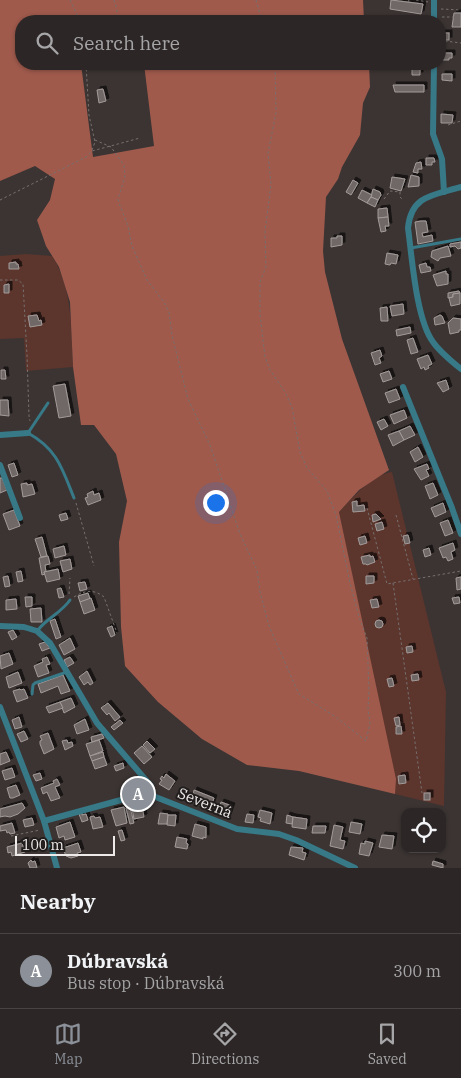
<!DOCTYPE html>
<meta charset="utf-8">
<style>
body{margin:0;font-family:"IBM Plex Serif",serif;background:#342f2e;color:#f1f3f6}
.controls{position:absolute;right:15px;bottom:15px;display:grid;overflow:hidden;border-radius:10px;box-shadow:0 1px 4px #0004}
.controls button{width:45px;height:45px;display:grid;place-items:center;padding:0;border:0;border-bottom:1px solid #484443;background:#2c2726;color:#f1f3f6;font:25px sans-serif}
.scale{position:absolute;left:15px;bottom:12px;width:100px;box-sizing:border-box;padding-left:5px;border:2px solid #eeeae9;border-top:0;font-size:14px;line-height:18px;white-space:nowrap;color:#eeeae9;-webkit-text-stroke:4px #201d1c;paint-order:stroke}
.you{position:absolute;left:215px;top:502px;width:18px;height:18px;margin:-12px;border:4px solid #fff;border-radius:50%;background:#1a73e8;box-shadow:0 0 0 8px #1a73e833}
.badge{display:grid;place-items:center;width:32px;height:32px;border-radius:50%;background:#8c9099;color:#fff;font-size:16px;font-weight:700}
.pin{position:absolute;translate:-50% -50%;border:2px solid #fff;box-shadow:0 1px 5px #0006}
.list{margin:0;padding:0;list-style:none}
h2{display:flex;justify-content:space-between;align-items:center;height:65px;margin:0;padding:0 20px;font-size:21px}
h2 small{font-size:16px;font-weight:400;color:#a6a5a7}
.list li{display:grid;grid-template-columns:32px 1fr auto;gap:15px;align-items:center;box-sizing:border-box;height:75px;padding:0 20px;border-top:1px solid #484443}
.list b{display:block;font-size:19px;white-space:nowrap}
.list p{margin:0;font-size:16px;white-space:nowrap;color:#a6a5a7}
.list em{font-size:16px;font-style:normal;color:#a6a5a7}
.icon{flex:none;width:28px;height:28px;fill:none;stroke:currentColor;stroke-width:2;stroke-linecap:round;stroke-linejoin:round}
.map{position:relative;flex:none;width:461px;height:868px;overflow:hidden}
.search{position:absolute;background:#2c2726;box-shadow:0 1px 4px #0004;left:15px;right:15px;top:15px;height:55px;display:flex;align-items:center;gap:12px;box-sizing:border-box;padding:0 18px;border-radius:20px;color:#a6a5a7;font-size:19px}
.sheet{height:140px;background:#2c2726}
nav{display:flex;justify-content:space-around;align-items:center;box-sizing:border-box;height:70px;border-top:1px solid #484443;background:#2c2726;font-size:14px;color:#a6a5a7}
nav a{display:grid;justify-items:center;gap:2px}
nav .on{color:#8c9099}
.map>svg:first-child{display:block}
</style>
<div class="map">
<svg width="461" height="868" viewBox="0 0 461 868">
<defs>
<filter id="shadow"><feDropShadow dx="3" dy="-3" stdDeviation="0" flood-color="#0009"/></filter>
</defs>
<rect width="100%" height="100%" fill="#3b3433"/>
<g fill="#5c352d">
<path d="M26,254L52,256C73,289 71,329 73,367L26,371L24,338L0,339V256Z"/>
<path d="M392,472L446,692L444,806L395,794V779L339,512C351,499 373,474 392,472Z"/>
</g>
<polygon fill="#9f5a4c" points="0,0 363,0 364,21 21,21 21,64 81,64 93,157 154,146 144,64 369,64 370,87 363,103 360,135 342,167 338,179 326,197 323,251 325,272 342,339 389,470 359,490 339,512 396,779 395,794 299,771 247,765 202,739 158,702 125,666 121,627 119,542 127,501 116,454 94,425 81,425 73,367 70,302 59,267 46,246 37,220 50,200 55,179 35,166 0,181"/>
<g fill="#6f6866" stroke="#a39b9a" filter="url(#shadow)">
<polygon points="391,0 423,4 421,14 390,9"/>
<polygon points="454,13 461,13 461,27 452,27"/>
<rect x="442" y="33" width="7" height="7"/>
<polygon points="442,53 452,53 452,58 449,58 449,60 442,60"/>
<polygon points="393,64 422,64 420,65 420,75 412,75 412,65 393,65"/>
<polygon points="442,74 452,74 452,81 442,80"/>
<polygon points="393,85 424,85 424,92 395,92"/>
<polygon points="103,89 106,101 99,103 97,90"/>
<polygon points="441,114 453,115 452,123 441,123"/>
<polygon points="426,158 434,158 435,162 432,162 432,165 426,165"/>
<polygon points="421,162 422,169 418,169 418,173 413,172 416,163"/>
<polygon points="411,175 419,177 419,186 408,187"/>
<polygon points="392,177 405,179 401,191 390,188"/>
<polygon points="353,180 358,183 351,195 346,192"/>
<polygon points="373,189 380,192 381,195 378,200 371,197"/>
<polygon points="362,190 372,195 367,203 358,198"/>
<polygon points="371,197 378,200 375,207 367,203"/>
<polygon points="387,208 388,217 378,218 378,209"/>
<polygon points="388,217 389,226 385,226 386,231 381,232 378,218"/>
<polygon points="421,221 426,221 428,232 422,233 423,237 432,235 433,241 418,244 415,222"/>
<polygon points="337,236 342,236 342,245 331,247 331,238 337,238"/>
<polygon points="461,242 461,248 458,249 455,246 450,247 450,244"/>
<polygon points="448,246 451,256 440,258 438,261 431,257 432,251"/>
<polygon points="387,253 398,255 396,264 391,263 390,265 385,264"/>
<polygon points="16,262 16,264 18,264 19,269 9,269 9,263"/>
<polygon points="426,263 427,267 430,267 431,271 421,273 419,265"/>
<polygon points="446,271 446,274 448,274 448,284 437,286 433,275"/>
<polygon points="9,284 9,293 4,293 4,285"/>
<polygon points="459,291 460,293 453,294 453,297 448,298 448,293"/>
<polygon points="460,293 460,304 451,306 449,298 453,297 453,294"/>
<polygon points="403,304 404,314 392,316 390,306"/>
<polygon points="387,307 388,321 381,321 380,308"/>
<polygon points="37,315 39,321 41,320 42,325 30,327 28,316"/>
<polygon points="440,315 442,316 445,323 435,325 434,318"/>
<polygon points="453,318 461,319 461,330 459,330 459,332 450,334 448,323"/>
<polygon points="410,327 411,333 397,336 396,330"/>
<polygon points="413,338 418,352 411,354 407,340"/>
<polygon points="380,350 382,356 379,358 381,363 375,365 371,353"/>
<polygon points="428,355 432,364 428,366 429,368 425,370 424,367 421,369 417,359"/>
<polygon points="1,370 5,370 6,379 1,379"/>
<polygon points="389,371 392,379 383,382 380,374"/>
<polygon points="446,380 449,389 443,392 437,383"/>
<polygon points="65,384 71,416 59,418 53,386"/>
<polygon points="396,389 400,399 389,403 385,393"/>
<polygon points="0,400 8,400 9,416 0,415"/>
<polygon points="404,410 407,418 394,424 390,415"/>
<polygon points="384,419 388,426 381,430 377,422"/>
<polygon points="410,426 415,435 404,440 399,431"/>
<polygon points="399,431 404,440 393,446 388,435"/>
<polygon points="418,447 423,457 415,462 410,452"/>
<polygon points="14,463 18,475 12,477 8,465"/>
<polygon points="427,464 429,469 426,470 429,476 421,480 414,469"/>
<polygon points="0,478 2,478 7,490 0,493"/>
<polygon points="27,483 27,485 32,484 35,494 23,497 21,484"/>
<polygon points="433,483 438,495 430,499 425,486"/>
<polygon points="93,491 94,495 99,493 101,500 88,505 85,498 88,497 87,494"/>
<polygon points="357,501 357,506 364,505 365,511 353,512 352,502"/>
<polygon points="443,503 446,512 435,517 431,508"/>
<polygon points="14,510 20,526 9,530 3,514"/>
<polygon points="66,513 68,519 61,521 59,515"/>
<polygon points="376,514 381,519 373,522 372,515"/>
<polygon points="448,520 453,533 445,536 440,523"/>
<polygon points="382,522 384,529 377,531 375,524"/>
<polygon points="408,535 410,543 405,544 403,536"/>
<polygon points="365,536 367,543 360,545 358,538"/>
<polygon points="42,537 47,556 41,557 35,539"/>
<polygon points="453,543 455,550 451,552 453,559 448,561 446,557 443,558 439,548"/>
<polygon points="64,546 66,555 55,558 53,549"/>
<polygon points="429,548 431,555 425,557 423,550"/>
<polygon points="370,555 370,557 373,556 375,562 367,565 366,564 363,564 361,557"/>
<polygon points="48,556 50,564 45,565 46,572 44,572 45,574 42,575 39,558"/>
<polygon points="70,559 72,569 63,572 60,561"/>
<polygon points="58,569 60,579 47,582 44,572"/>
<polygon points="21,571 23,581 18,582 16,572"/>
<polygon points="8,576 10,586 5,587 3,577"/>
<polygon points="366,576 374,576 374,583 366,584"/>
<polygon points="461,577 461,589 457,590 456,578"/>
<polygon points="85,582 87,589 80,591 78,583"/>
<polygon points="61,588 64,597 59,598 57,589"/>
<polygon points="88,593 90,599 80,602 78,596"/>
<polygon points="25,597 32,597 32,606 26,607"/>
<polygon points="459,597 460,603 454,604 452,598"/>
<polygon points="91,598 95,610 84,614 80,602"/>
<polygon points="16,599 17,609 6,610 6,600"/>
<polygon points="377,599 379,607 372,608 370,600"/>
<polygon points="41,608 42,622 31,622 30,609"/>
<polygon points="55,619 61,637 56,639 50,621"/>
<circle cx="379" cy="624" r="4"/>
<polygon points="112,626 115,635 111,637 107,628"/>
<polygon points="13,630 17,637 12,640 8,632"/>
<polygon points="70,638 75,649 64,655 59,645"/>
<polygon points="45,642 50,648 42,651 39,644"/>
<polygon points="412,646 413,652 407,653 406,647"/>
<polygon points="9,653 13,664 1,669 0,656"/>
<polygon points="47,657 50,664 46,665 49,673 38,677 34,666 43,662 42,659"/>
<polygon points="70,657 74,663 67,667 64,660"/>
<polygon points="87,671 93,683 90,685 88,682 84,685 79,677"/>
<polygon points="18,672 22,683 9,688 6,677"/>
<polygon points="418,674 419,680 412,681 411,675"/>
<polygon points="63,675 70,691 61,694 58,686 41,693 38,684"/>
<polygon points="392,678 394,686 389,687 387,679"/>
<polygon points="20,689 21,690 24,689 28,698 17,702 13,691"/>
<polygon points="71,698 75,707 64,713 60,702"/>
<polygon points="60,702 63,708 49,713 46,707"/>
<polygon points="108,703 120,717 115,721 109,713 107,715 101,708"/>
<polygon points="19,717 22,727 15,729 12,720"/>
<polygon points="399,717 400,725 396,726 394,718"/>
<polygon points="85,719 89,730 77,734 74,725"/>
<polygon points="120,720 123,723 114,730 111,727"/>
<polygon points="401,726 402,734 396,734 396,727"/>
<polygon points="24,731 28,739 21,742 17,734"/>
<polygon points="48,733 54,749 44,754 40,744 40,741 42,740 40,736"/>
<polygon points="102,734 104,738 92,742 91,737"/>
<polygon points="67,740 68,743 72,742 73,746 65,750 62,741"/>
<polygon points="99,740 103,751 90,756 86,744"/>
<polygon points="147,741 155,749 150,753 143,745"/>
<polygon points="142,746 152,757 144,764 134,753"/>
<polygon points="6,752 10,761 0,765 0,754"/>
<polygon points="103,752 104,757 92,761 90,756"/>
<polygon points="104,757 107,765 95,769 92,761"/>
<polygon points="123,763 124,768 116,771 114,766"/>
<polygon points="12,768 15,777 5,780 2,771"/>
<polygon points="40,773 42,779 36,781 33,775"/>
<polygon points="166,774 175,781 169,790 159,784 162,780 160,779 162,776 164,778"/>
<polygon points="405,775 406,783 399,784 398,776"/>
<polygon points="57,779 60,785 55,787 60,798 51,801 47,792 43,794 41,788 54,783 53,781"/>
<polygon points="16,785 20,795 13,798 10,798 7,788"/>
<polygon points="194,790 214,798 210,810 192,802"/>
<rect x="424" y="793" width="6" height="7"/>
<polygon points="221,802 232,806 228,817 218,812"/>
<polygon points="22,803 25,808 18,814 10,817 5,816 0,817 0,809"/>
<polygon points="140,804 140,806 142,806 144,817 134,819 132,808 135,807 135,805"/>
<polygon points="124,807 127,823 116,826 111,810"/>
<polygon points="130,807 134,823 130,824 126,808"/>
<polygon points="260,810 272,813 270,824 260,821 261,818 258,817"/>
<polygon points="82,813 82,815 86,814 88,820 82,822 79,814"/>
<polygon points="160,813 168,814 167,824 158,824"/>
<polygon points="247,814 254,815 253,823 245,822"/>
<polygon points="168,815 176,815 175,826 167,825"/>
<polygon points="287,815 293,817 292,824 286,823"/>
<polygon points="94,816 95,818 100,817 103,827 93,829 90,817"/>
<polygon points="293,817 307,819 306,829 292,827"/>
<polygon points="32,818 34,825 25,827 23,820"/>
<polygon points="70,822 75,837 65,840 64,836 59,838 56,827"/>
<polygon points="351,822 362,824 360,834 349,832"/>
<polygon points="12,823 15,833 10,834 9,832 7,833 6,830 0,831 0,826"/>
<polygon points="195,824 206,827 206,838 203,837 203,839 192,836"/>
<polygon points="334,825 343,827 340,840 345,841 343,849 330,846"/>
<polygon points="313,826 326,826 325,833 312,833"/>
<polygon points="122,830 125,840 121,841 118,831"/>
<polygon points="382,835 394,836 392,849 379,847"/>
<polygon points="177,837 187,839 186,843 188,844 187,849 175,847"/>
<polygon points="365,841 373,843 369,856 359,854 361,843 365,844"/>
<polygon points="22,843 25,852 12,856 11,852 8,853 7,847"/>
<polygon points="78,843 81,852 77,853 78,856 71,858 66,856 63,848"/>
<polygon points="291,847 303,848 302,852 306,853 304,860 289,855"/>
<polygon points="31,860 32,862 35,861 37,868 30,868 28,863"/>
<polygon points="433,861 443,864 443,868 432,865"/>
</g>
<g fill="none" stroke-linecap="round" stroke-linejoin="round">
<g stroke="#76706f" stroke-width="1" stroke-dasharray="2.5 2.5" stroke-linecap="butt">
<polyline points="70,0 80,21"/>
<polyline points="114,0 117,10 115,21"/>
<polyline points="256,0 262,21"/>
<polyline points="416,0 428,2"/>
<polyline points="408,2 409,0"/>
<polyline points="441,9 461,10"/>
<polyline points="442,17 454,17"/>
<polyline points="370,18 378,21"/>
<polyline points="445,41 461,43"/>
<polyline points="86,64 89,115 95,142 92,150"/>
<polyline points="448,125 461,121"/>
<polyline points="95,140 111,147 124,165 125,177 118,199 119,203 128,226 132,246 147,280 164,302 169,312 172,335 188,399 210,445 240,534 257,570 260,592 269,626 289,672 299,694 336,717 366,741 370,723 368,709 369,690 367,638 359,617 350,583 336,515 327,491 307,468 300,452 292,407 285,392 270,370 265,357 260,314 260,282 266,267 265,232 271,184 268,153 276,113 275,64"/>
<polyline points="384,199 390,191 400,192 400,197 403,200"/>
<polyline points="0,200 86,157 92,151 140,138"/>
<polyline points="0,280 18,280 23,284 27,355 29,416 30,421"/>
<polyline points="76,503 94,566"/>
<polyline points="367,508 387,584 461,571"/>
<polyline points="396,515 413,579"/>
<polyline points="393,583 422,793"/>
<polyline points="69,594 70,578"/>
<path d="M74,597C85,590 94,589 104,597L117,633"/>
<polyline points="11,836 40,830"/>
</g>
<g stroke="#387987" stroke-width="3">
<polyline points="411,248 461,239"/>
<path d="M48,403L28,433C57,449 62,468 74,498"/>
<path d="M38,630C47,618 61,613 70,600"/>
<polyline points="32,694 33,685 35,683 67,672"/>
</g>
<g stroke="#387987" stroke-width="6">
<polyline points="434,21 434,0"/>
<polyline points="434,64 433,134 442,159 444,192"/>
<path d="M461,187C434,195 411,195 408,228C412,257 416,319 433,342C440,352 451,361 461,369"/>
<polyline points="403,387 452,508 461,534"/>
<polyline points="0,435 28,433"/>
<polyline points="0,465 20,518"/>
<polyline points="0,626 24,627 37,631 50,643 97,723 151,786 153,796"/>
<polyline points="0,707 44,821 57,868"/>
<polyline points="44,821 132,797 153,796 237,829 279,834 296,840 355,868"/>
</g>
</g>
<g text-anchor="middle" stroke-width="4" stroke-linejoin="round" paint-order="stroke">
<g font-size="15" fill="#eeeae9" stroke="#201d1c">
<text transform="translate(205 803) rotate(22)" y="5">Severná</text>
</g>
</g>
</svg>
<div class="controls">
<button><svg class="icon" aria-label="locate" viewBox="0 0 24 24"><circle cx="12" cy="12" r="6"/><path d="M12 2v4M12 18v4M2 12h4M18 12h4"/></svg></button>
</div>
<div class="scale">100 m</div>
<div class="you"></div>
<div class="pin badge" style="left:138px;top:794px">A</div>
<div class="search"><svg class="icon" aria-label="search" viewBox="0 0 24 24"><circle cx="10" cy="10" r="6"/><path d="M15 15l6 6"/></svg>Search here</div>
</div>
<section class="sheet">
<h2>Nearby<small></small></h2>
<ul class="list">
<li><span class="badge">A</span><div><b>Dúbravská</b><p>Bus stop · Dúbravská</p></div><em>300 m</em></li>
</ul>
</section>
<nav>
<a class="on"><svg class="icon" aria-label="map" viewBox="0 0 24 24"><path d="M3 6l6-2 6 2 6-2v14l-6 2-6-2-6 2zM9 4v14M15 6v14"/></svg>Map</a>
<a><svg class="icon" aria-label="directions" viewBox="0 0 24 24"><path d="M12 3l9 9-9 9-9-9zM9 14v-3h6M13 9l2 2-2 2"/></svg>Directions</a>
<a><svg class="icon" aria-label="saved" viewBox="0 0 24 24"><path d="M7 4h10v16l-5-4-5 4z"/></svg>Saved</a>
</nav>
